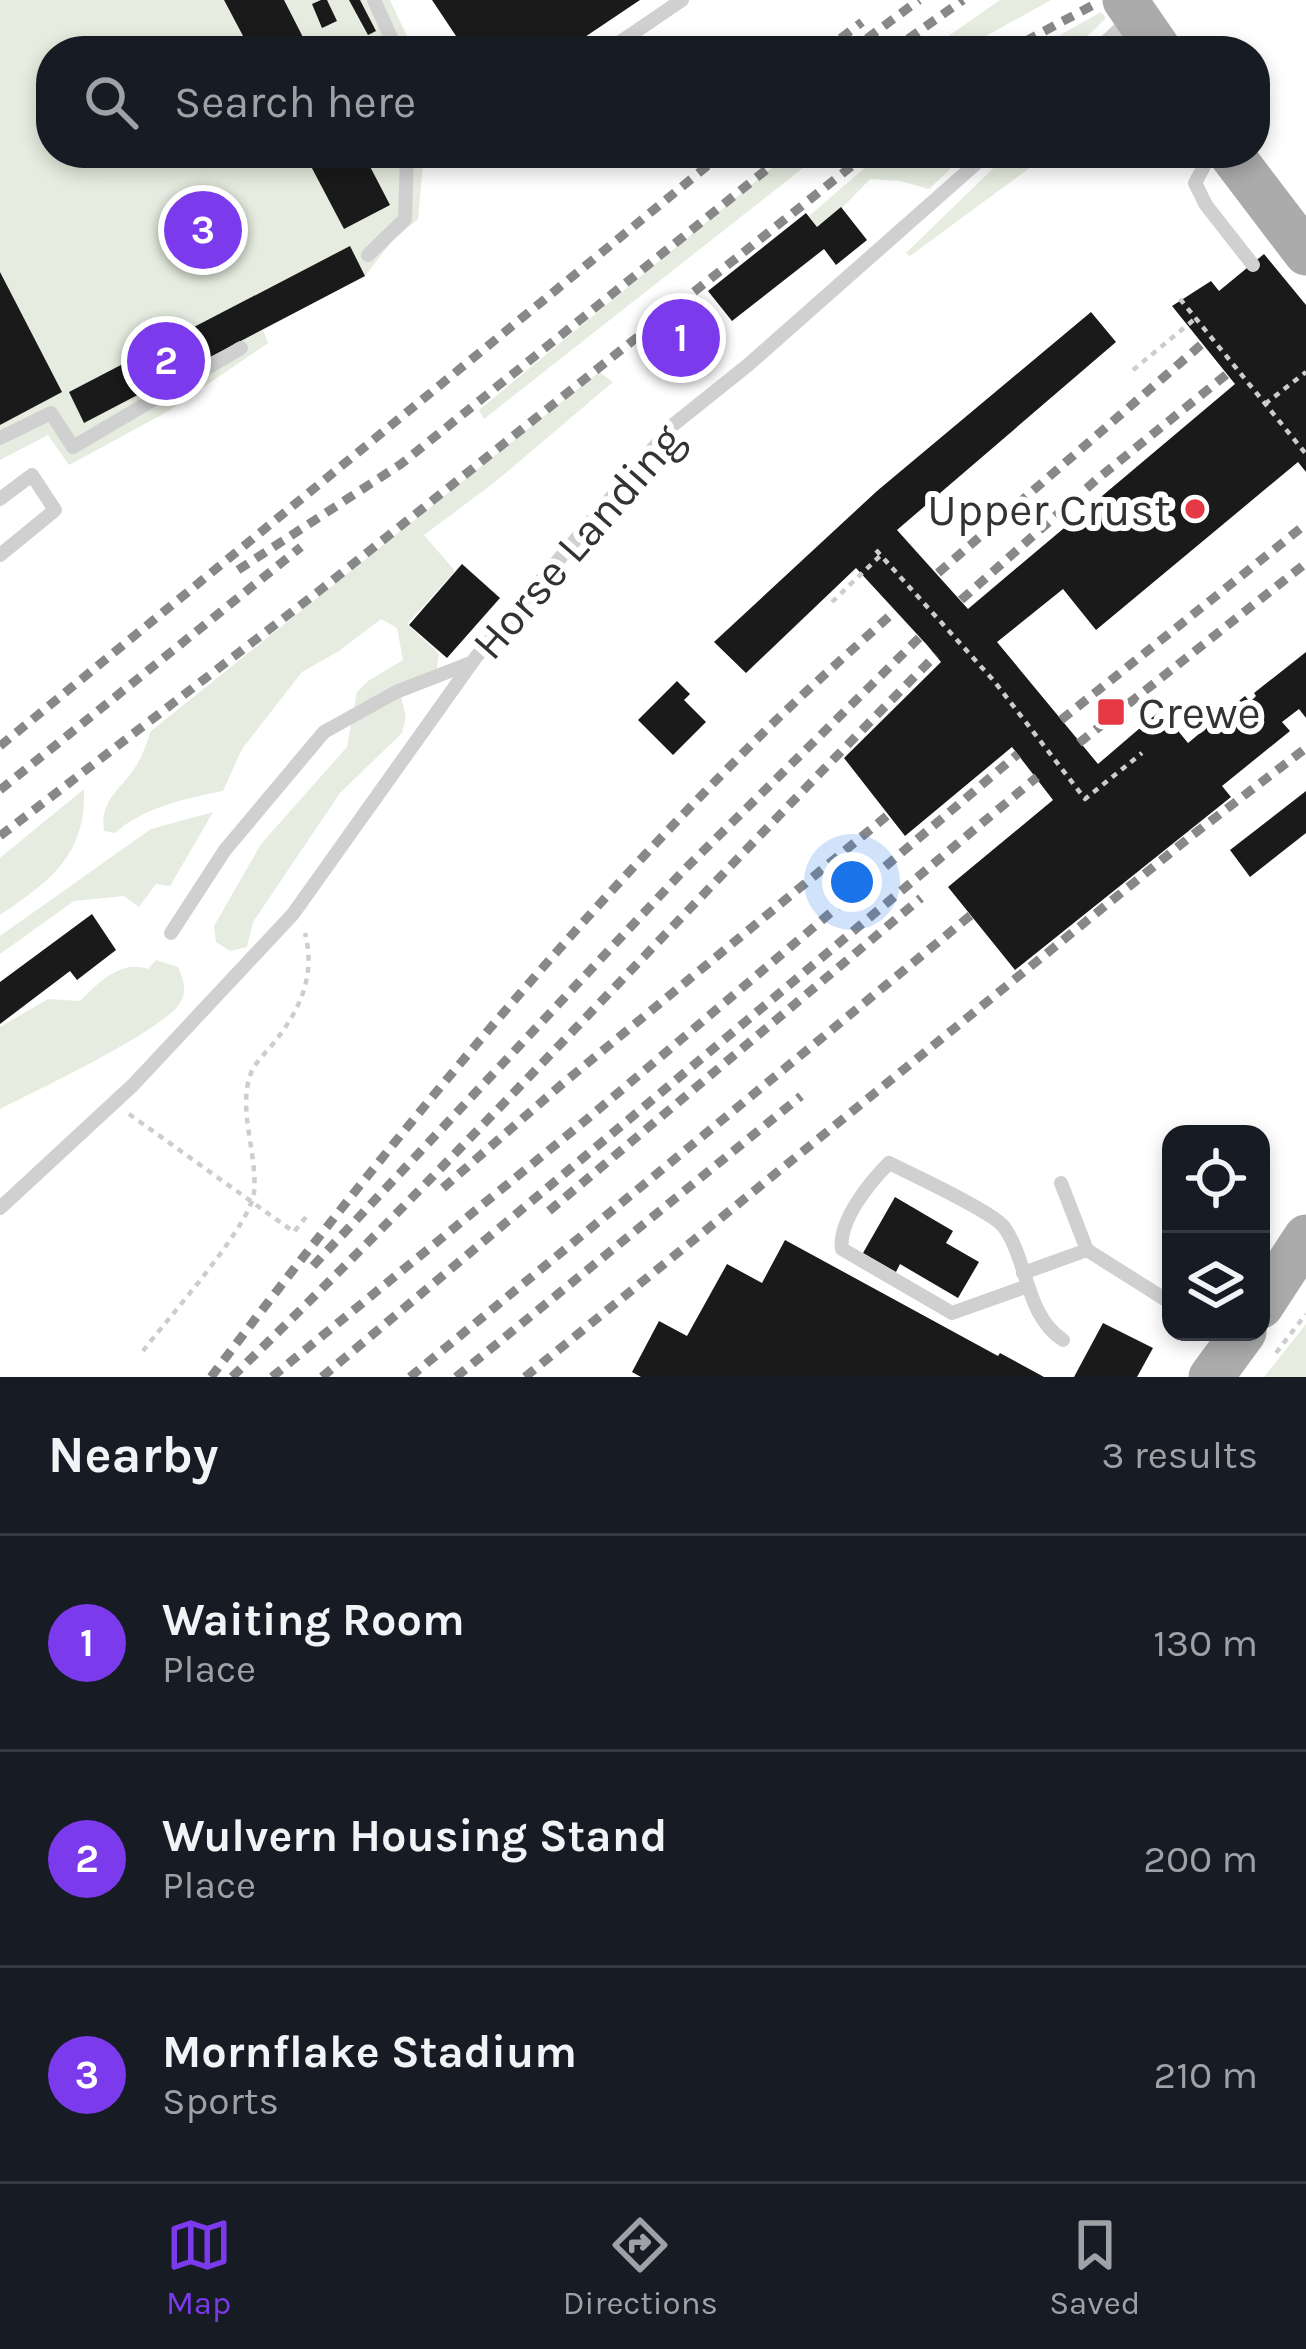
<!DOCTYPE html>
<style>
body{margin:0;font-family:Karla,sans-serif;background:#20242c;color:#f1f3f6}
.controls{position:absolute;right:36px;bottom:36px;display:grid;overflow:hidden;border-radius:24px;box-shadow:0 6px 18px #0003}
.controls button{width:108px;height:108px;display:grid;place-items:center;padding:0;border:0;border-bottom:3px solid #363941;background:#171b24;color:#f1f3f6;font:60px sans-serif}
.you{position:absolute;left:852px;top:882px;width:42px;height:42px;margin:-30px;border:9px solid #fff;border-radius:50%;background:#1a73e8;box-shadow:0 0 0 18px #1a73e833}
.badge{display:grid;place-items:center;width:78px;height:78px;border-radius:50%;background:#7c3aed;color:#fff;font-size:39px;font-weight:700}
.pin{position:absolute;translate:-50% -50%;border:6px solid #fff;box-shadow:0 3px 12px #0006}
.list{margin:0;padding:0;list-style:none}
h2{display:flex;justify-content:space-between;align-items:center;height:156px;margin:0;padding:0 48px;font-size:51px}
h2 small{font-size:39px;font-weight:400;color:#9ea1a6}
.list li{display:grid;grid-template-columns:78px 1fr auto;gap:36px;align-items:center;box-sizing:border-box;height:216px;padding:0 48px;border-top:3px solid #363941}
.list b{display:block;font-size:45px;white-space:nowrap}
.list p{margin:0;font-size:39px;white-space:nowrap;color:#9ea1a6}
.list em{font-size:39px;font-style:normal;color:#9ea1a6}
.icon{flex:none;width:66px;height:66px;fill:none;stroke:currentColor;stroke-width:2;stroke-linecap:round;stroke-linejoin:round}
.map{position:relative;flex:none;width:1306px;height:1377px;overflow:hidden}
.search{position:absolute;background:#171b24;box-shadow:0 6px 18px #0003;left:36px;right:36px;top:36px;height:132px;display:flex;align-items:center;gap:30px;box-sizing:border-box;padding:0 42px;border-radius:48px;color:#9ea1a6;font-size:45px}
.sheet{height:804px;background:#171b24}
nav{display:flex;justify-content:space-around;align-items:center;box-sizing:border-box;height:168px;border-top:3px solid #363941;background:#171b24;font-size:33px;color:#9ea1a6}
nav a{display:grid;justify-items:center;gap:6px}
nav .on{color:#7c3aed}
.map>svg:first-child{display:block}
</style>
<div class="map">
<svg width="1306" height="1377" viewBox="0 0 1306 1377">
<rect width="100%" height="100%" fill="#fff"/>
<g fill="#e6ecdf">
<polygon points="0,0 390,0 414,51 51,51 51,153 424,153 418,219 392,241 365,276 263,330 268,343 167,412 69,465 48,435 0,460"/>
<polygon points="1000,0 1051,0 959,51 927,51"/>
<polygon points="1101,12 1106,18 1072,51 1032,51"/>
<polygon points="790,153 822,153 484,419 479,410"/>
<polygon points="882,153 967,153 929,189 900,181 870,179 842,208 817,227 809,216"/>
<polygon points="1009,153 1050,153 910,256 906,253"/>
<path d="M599,372L613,382L495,482L424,535L455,571L407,624L439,654L436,674L400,692L406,717L402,733L340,793L253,922L247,947L230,951L216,942L214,926L261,844L347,747L357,692L368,681L403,660L397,628L381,619L339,651L302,672L242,749L223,791C187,798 142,808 115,833L104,831C100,800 119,791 134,769C142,758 146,744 151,731Z"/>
<path d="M84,789C86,855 51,880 0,915V858Z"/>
<polygon points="213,812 170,886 156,884 139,907 124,896 74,901 0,954 0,936 151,829"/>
<path d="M156,960L178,967C183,979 188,990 180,1003C164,1030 34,1092 0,1109V1027L48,999L80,1001C98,983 121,959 148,969Z"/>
<polygon points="1306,1324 1306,1377 1264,1377"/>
</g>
<g fill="#1a1a1a">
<polygon points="224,0 284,0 310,51 251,51"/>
<polygon points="321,0 327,0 337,21 322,28 312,4"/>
<polygon points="349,0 360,0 376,31 368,35"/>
<polygon points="432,0 640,0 564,51 466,51"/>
<polygon points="304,153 363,153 390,205 344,229"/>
<polygon points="841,207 867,240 836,265 824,249 732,321 708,291 806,213 817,227"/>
<polygon points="350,246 365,276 84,423 69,392"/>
<polygon points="1264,254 1306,305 1306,472 1298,462 1096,630 1063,589 997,642 1098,764 1161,710 1188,743 1245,696 1250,702 1256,696 1254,693 1306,652 1306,718 1299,709 1282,722 1290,731 1222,786 1231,797 1015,970 948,887 1053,800 1012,747 905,836 844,758 941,662 927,645 856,568 746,673 714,642 877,491 1091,312 1116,342 897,530 968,609 1235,384 1172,306 1211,281 1219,291"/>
<polygon points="0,272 62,392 0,425"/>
<polygon points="695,300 721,333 667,376 641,344"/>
<polygon points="462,564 500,598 447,658 409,625"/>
<polygon points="677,681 690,694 684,700 706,722 673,755 638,720"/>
<polygon points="1306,791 1306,833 1250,877 1230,850"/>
<polygon points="92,914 116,950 77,980 70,971 0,1024 0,982"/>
<polygon points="895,1197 953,1231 946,1243 979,1262 958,1298 900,1264 896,1272 863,1253"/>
<polygon points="785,1240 998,1356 1000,1353 1044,1377 641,1377 632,1372 659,1321 687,1336 727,1264 762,1283"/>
<polygon points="1103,1323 1153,1348 1137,1377 1074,1377"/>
</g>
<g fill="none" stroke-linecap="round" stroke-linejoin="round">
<g stroke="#cdcdcd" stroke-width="4.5" stroke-dasharray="6 6" stroke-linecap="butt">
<polyline points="1180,299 1306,454"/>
<polyline points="1133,370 1196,318"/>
<polyline points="1265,404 1306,372"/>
<polyline points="832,602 881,555"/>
<polyline points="129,1114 294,1232 306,1217"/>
<path d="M143,1351C168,1318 249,1228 254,1193C258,1155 237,1109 251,1073C255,1063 266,1052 273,1044C300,1010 316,976 305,933"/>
<polyline points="1276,1353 1306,1314"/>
</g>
<g stroke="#d0d0d0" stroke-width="14">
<polyline points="374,0 397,51"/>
<polyline points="607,51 682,0"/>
<polyline points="1096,51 1131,18"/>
<polyline points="1211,153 1195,183 1206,205 1253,265"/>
<polyline points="368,255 405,219 407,153"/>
<polyline points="0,438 51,413 73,447 241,348"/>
<polyline points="0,499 32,475 55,510 0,555"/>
<polyline points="171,933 225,850 324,732 396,692 468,664"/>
<polyline points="1061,1183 1087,1250 1171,1303"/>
<polyline points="0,1208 133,1085 293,914 476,657 673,425 748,365 988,153"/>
<polyline points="1023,1273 1087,1250"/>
<path d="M1028,1286L952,1313L842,1249C838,1221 870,1182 889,1163C911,1174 993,1212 1004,1227C1029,1263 1025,1315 1063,1340"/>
</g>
<g stroke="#ababab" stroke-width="45">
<polyline points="1125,0 1160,51"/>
<polyline points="1230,153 1306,253"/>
<polyline points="1261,1306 1306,1237"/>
<polyline points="1211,1377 1244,1332"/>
</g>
<g stroke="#888" stroke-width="9" stroke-dasharray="12 9" stroke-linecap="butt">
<polyline points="824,51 862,22"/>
<polyline points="850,51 919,0"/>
<polyline points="891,51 963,0"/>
<polyline points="1007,51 1095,4"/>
<polyline points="238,570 401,464 787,153"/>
<polyline points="938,573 1202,344"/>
<polyline points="961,600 1096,480 1227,374"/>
<polyline points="1061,720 1306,524"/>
<polyline points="1079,743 1306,563"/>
<polyline points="0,746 723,153"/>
<polyline points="0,790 301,547"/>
<polyline points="0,836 319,591 868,153"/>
<polyline points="443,1188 561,1085 888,815"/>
<polyline points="549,1211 921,898"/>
<polyline points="313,1266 685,869 921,636"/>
<path d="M211,1377C381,1152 561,934 761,735C804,692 850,652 895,611"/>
<path d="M232,1377C474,1143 699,893 936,655"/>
<polyline points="272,1377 586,1120 1018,754"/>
<polyline points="322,1377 1037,777"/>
<polyline points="410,1377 971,915"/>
<polyline points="456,1377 801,1096"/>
<polyline points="525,1377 1190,837 1306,748"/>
</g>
<polyline stroke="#cdcdcd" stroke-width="4.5" stroke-dasharray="6 6" stroke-linecap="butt" points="876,550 994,681 1085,799 1142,753"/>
</g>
<g fill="#e63946" stroke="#fff" stroke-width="4.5">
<circle cx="1195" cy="509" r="12"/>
<rect x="1096" y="697" width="30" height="30" rx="6"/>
</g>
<g text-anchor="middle" stroke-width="12" stroke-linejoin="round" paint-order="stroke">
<g font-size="45" fill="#333" stroke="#fff" text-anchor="end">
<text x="1171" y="525">Upper Crust</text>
<text x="1138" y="728" text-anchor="start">Crewe</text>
</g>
<g font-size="45" fill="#333" stroke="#fff">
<text transform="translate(577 541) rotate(-49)" y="16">Horse Landing</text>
</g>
</g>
</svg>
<div class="controls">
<button><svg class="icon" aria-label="locate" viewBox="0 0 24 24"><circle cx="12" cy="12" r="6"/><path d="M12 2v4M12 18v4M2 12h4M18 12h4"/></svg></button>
<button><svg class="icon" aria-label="layers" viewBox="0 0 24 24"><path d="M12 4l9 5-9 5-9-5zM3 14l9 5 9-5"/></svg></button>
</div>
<div class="you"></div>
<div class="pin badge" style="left:681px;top:338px">1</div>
<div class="pin badge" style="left:166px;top:361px">2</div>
<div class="pin badge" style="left:203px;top:230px">3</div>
<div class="search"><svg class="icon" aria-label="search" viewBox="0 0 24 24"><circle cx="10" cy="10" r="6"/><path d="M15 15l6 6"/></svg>Search here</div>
</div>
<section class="sheet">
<h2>Nearby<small>3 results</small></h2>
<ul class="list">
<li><span class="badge">1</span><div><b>Waiting Room</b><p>Place</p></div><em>130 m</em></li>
<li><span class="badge">2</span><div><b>Wulvern Housing Stand</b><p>Place</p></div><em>200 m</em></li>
<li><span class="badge">3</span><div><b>Mornflake Stadium</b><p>Sports</p></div><em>210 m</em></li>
</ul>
</section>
<nav>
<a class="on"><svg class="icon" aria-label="map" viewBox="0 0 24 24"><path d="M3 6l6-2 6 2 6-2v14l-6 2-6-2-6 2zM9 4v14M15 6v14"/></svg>Map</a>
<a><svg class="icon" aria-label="directions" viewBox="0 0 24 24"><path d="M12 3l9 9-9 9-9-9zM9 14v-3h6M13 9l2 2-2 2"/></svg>Directions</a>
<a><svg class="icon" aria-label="saved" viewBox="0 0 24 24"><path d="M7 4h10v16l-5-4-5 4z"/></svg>Saved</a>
</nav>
